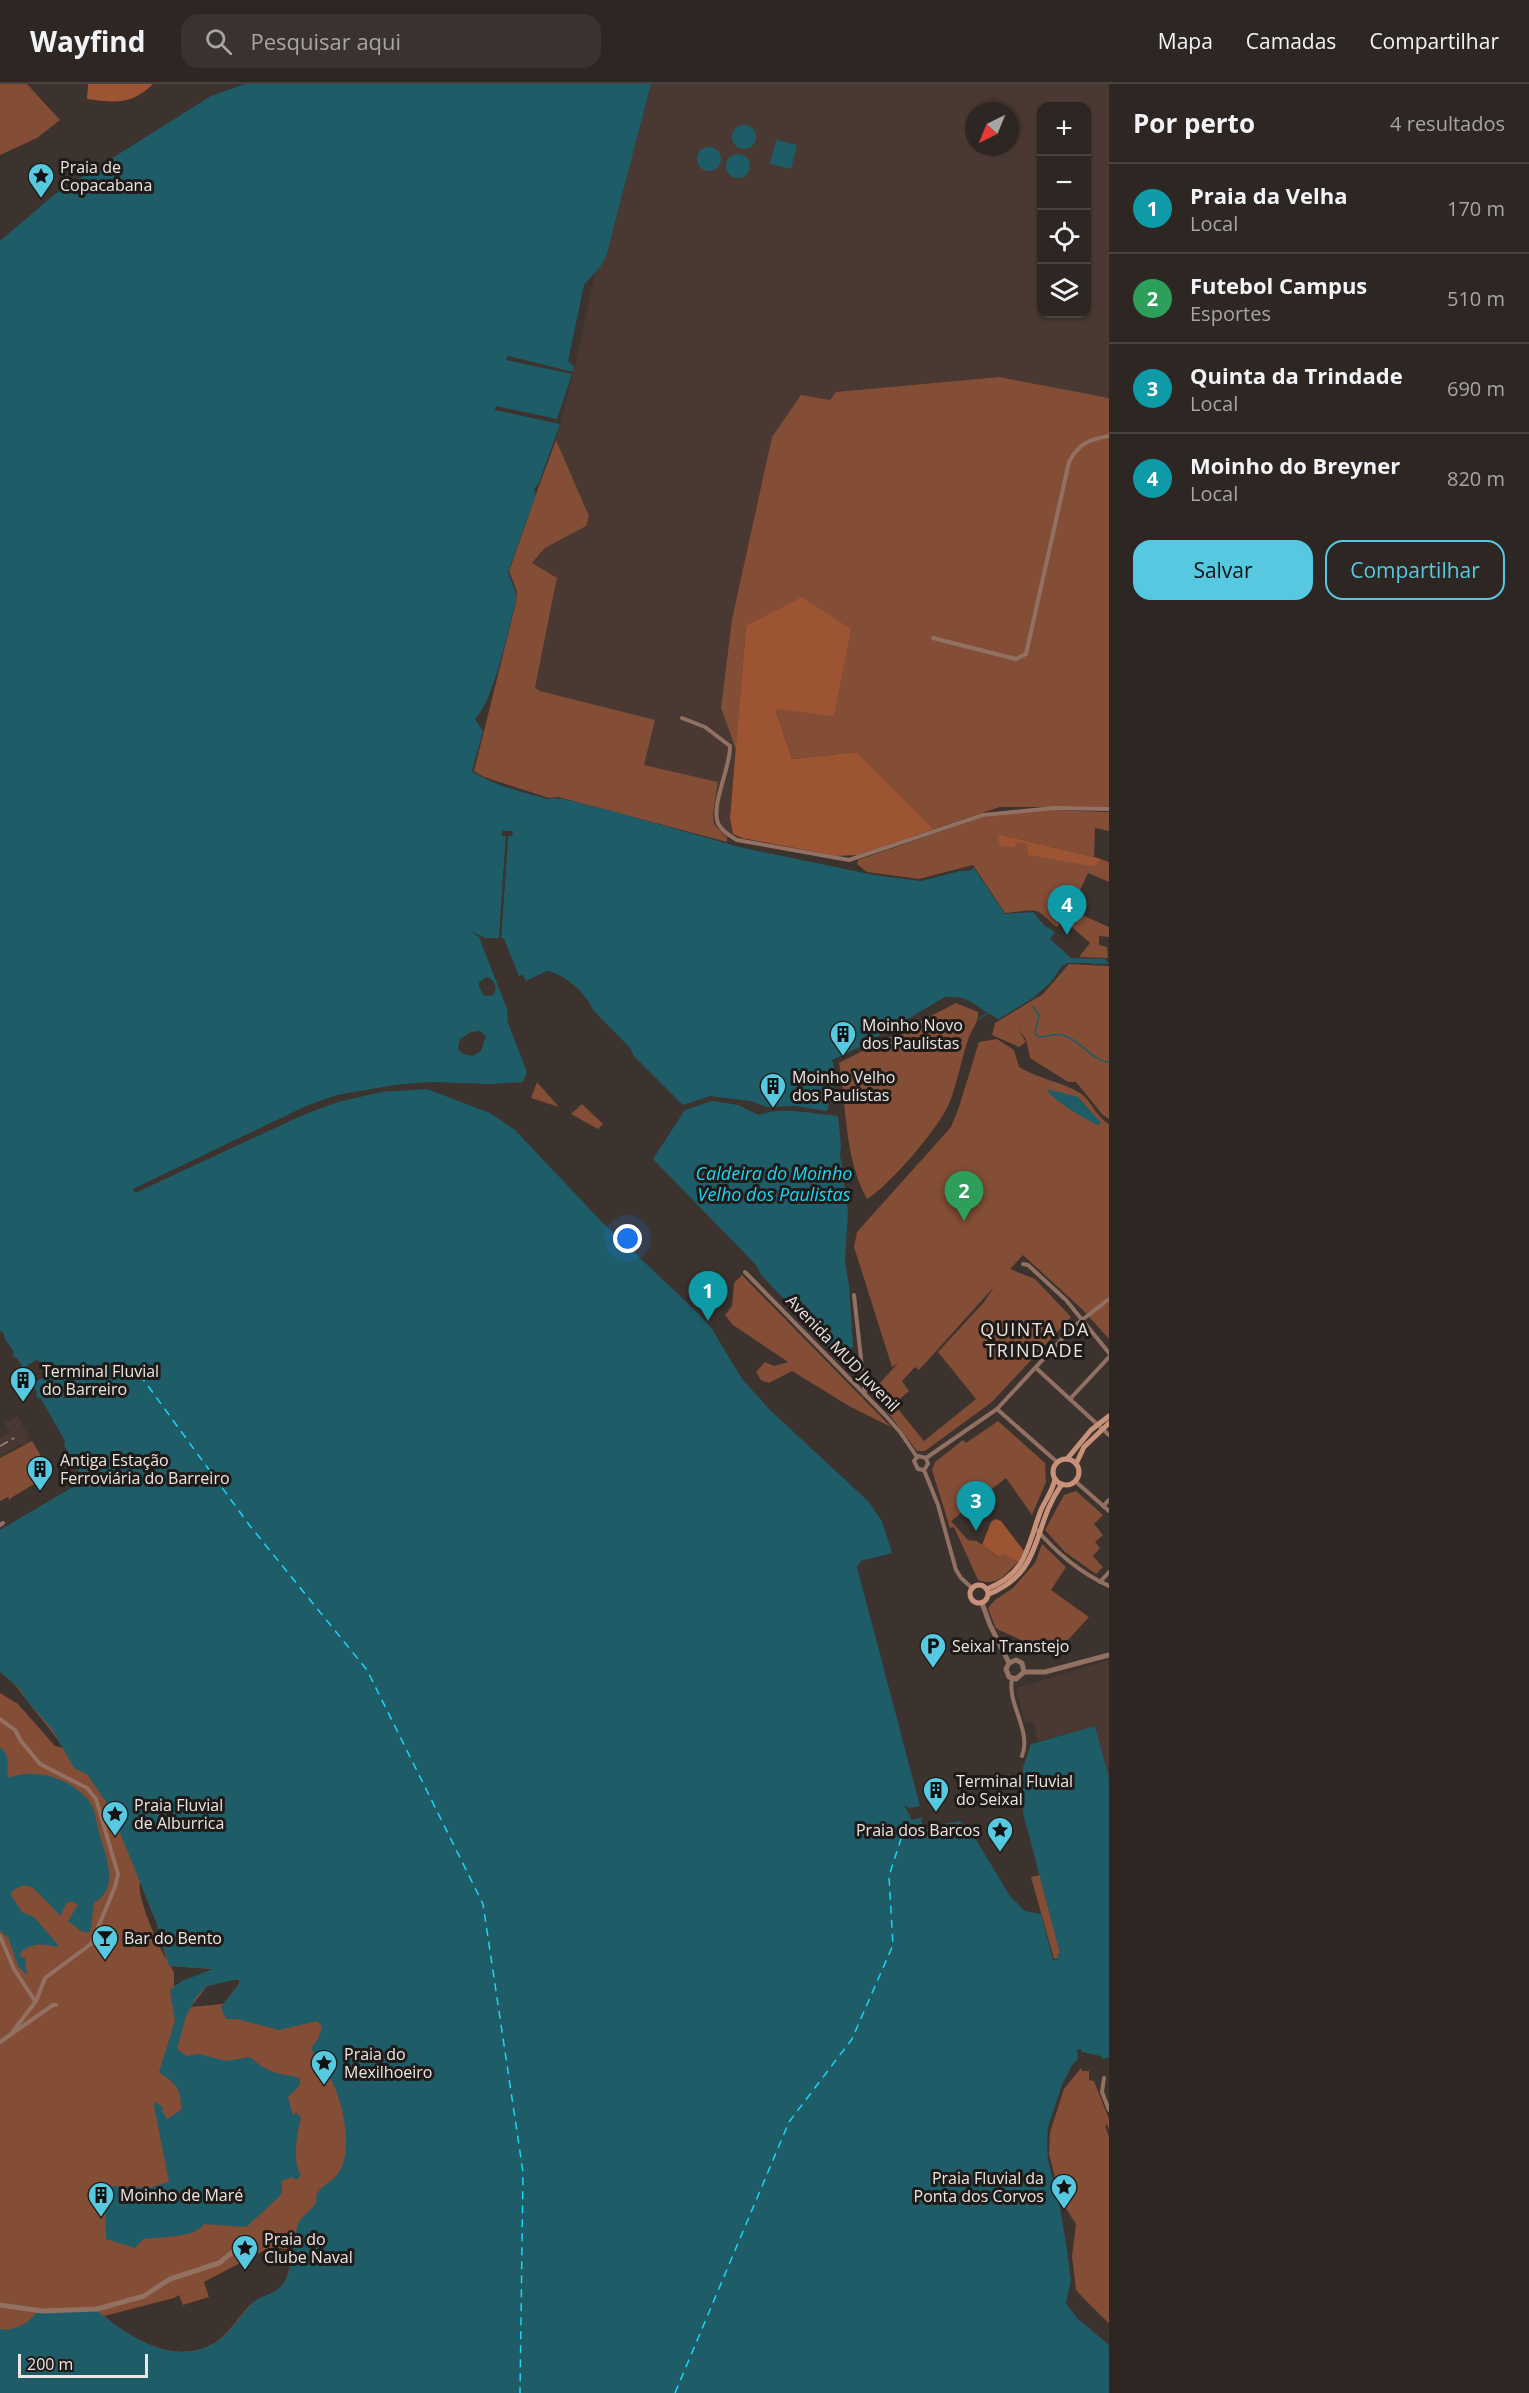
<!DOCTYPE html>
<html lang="pt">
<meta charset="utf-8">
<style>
body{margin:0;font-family:"Open Sans",sans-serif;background:#39322f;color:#f1f3f6}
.controls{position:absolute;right:18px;top:18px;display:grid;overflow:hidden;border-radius:12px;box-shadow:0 2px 4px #0004}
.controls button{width:54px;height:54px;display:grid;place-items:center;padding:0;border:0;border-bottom:2px solid #484340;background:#2d2622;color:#f1f3f6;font:30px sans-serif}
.compass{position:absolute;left:965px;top:18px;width:54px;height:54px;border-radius:50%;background:#2d2622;box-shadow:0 2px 4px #0004;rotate:223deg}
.scale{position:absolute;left:18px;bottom:15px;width:130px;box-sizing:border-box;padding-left:6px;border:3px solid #ece5e2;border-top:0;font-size:16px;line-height:21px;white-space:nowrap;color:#ece5e2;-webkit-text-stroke:4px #1f1b19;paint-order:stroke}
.you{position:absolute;left:628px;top:1155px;width:21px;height:21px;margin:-15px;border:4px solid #fff;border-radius:50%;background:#1a73e8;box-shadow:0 0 0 9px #1a73e833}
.badge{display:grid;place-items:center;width:39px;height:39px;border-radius:50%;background:#56c9e1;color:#fff;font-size:20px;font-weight:700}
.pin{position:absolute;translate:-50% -50px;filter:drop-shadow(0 2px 3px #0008)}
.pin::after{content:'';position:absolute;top:32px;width:21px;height:18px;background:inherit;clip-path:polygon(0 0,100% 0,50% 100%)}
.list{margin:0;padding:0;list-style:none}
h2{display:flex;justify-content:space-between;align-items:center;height:78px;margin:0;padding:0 24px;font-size:26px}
h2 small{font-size:20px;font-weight:400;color:#a7a5a5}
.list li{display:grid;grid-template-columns:39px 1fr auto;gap:18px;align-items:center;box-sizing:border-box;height:90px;padding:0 24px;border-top:2px solid #484340}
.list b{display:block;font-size:22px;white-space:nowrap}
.list p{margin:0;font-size:20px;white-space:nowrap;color:#a7a5a5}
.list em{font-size:20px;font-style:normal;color:#a7a5a5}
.actions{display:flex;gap:12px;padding:18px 24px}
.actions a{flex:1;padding:14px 0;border:2px solid #56c9e1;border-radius:18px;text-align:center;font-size:21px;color:#56c9e1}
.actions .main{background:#56c9e1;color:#111}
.icon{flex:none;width:33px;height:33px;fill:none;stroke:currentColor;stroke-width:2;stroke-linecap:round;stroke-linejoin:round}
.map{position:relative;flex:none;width:1109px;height:2309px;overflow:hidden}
header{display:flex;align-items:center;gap:36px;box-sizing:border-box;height:84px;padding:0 30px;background:#2d2622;border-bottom:2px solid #484340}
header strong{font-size:28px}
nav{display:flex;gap:33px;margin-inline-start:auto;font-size:21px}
.search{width:420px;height:54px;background:#39322f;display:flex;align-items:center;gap:15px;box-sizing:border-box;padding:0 21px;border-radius:18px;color:#a7a5a5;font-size:22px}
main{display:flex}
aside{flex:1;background:#2d2622}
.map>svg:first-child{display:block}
</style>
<header>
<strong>Wayfind</strong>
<div class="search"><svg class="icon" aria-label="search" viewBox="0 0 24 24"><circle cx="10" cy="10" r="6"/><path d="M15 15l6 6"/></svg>Pesquisar aqui</div>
<nav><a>Mapa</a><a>Camadas</a><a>Compartilhar</a></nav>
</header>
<main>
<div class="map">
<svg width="1109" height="2309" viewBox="0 0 1109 2309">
<rect width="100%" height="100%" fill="#3c322e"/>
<g fill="#493932" fill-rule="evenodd">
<path d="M651,0H1109V314L999,293L836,308L830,316L772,354L732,535L721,624L736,666L730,734L733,750L727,754L714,740L713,730L718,698L644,681L535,604L556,502L532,480L545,464L586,442L589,432L556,356L575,282L595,189L606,173ZM1042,22H1086V230H1042ZM974,27H1010V63H974Z"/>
<polygon points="17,1332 30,1354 27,1355 29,1359 23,1362 21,1360 0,1372 0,1354 10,1348 5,1339"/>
<polygon points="1109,1576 1109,1696 1095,1643 1038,1657 1033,1637 1025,1639 1016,1604"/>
</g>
<g fill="#834d36" fill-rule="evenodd">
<polygon points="0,0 27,0 60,36 37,54 0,71"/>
<polygon points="999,293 1109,314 1109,723 1000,723 934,745 857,668 792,675 746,542 736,666 721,624 732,535 772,353 801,311 830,316 836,308"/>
<polygon points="556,356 589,432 586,442 545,464 532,479 557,494 535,604 540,607 655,636 644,681 718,698 713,730 714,740 727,754 727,758 558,713 549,714 484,693 474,687 516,518 517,508 509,487 532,422 532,406 535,413"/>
<path d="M1050,726L1109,728V747L1095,744L1094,773L998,750L1096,783L1101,775L1109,778V798L1088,789L1071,826L1109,843V853L1099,852V861L1107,863L1108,874L1079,873L1090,859L1073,844L1067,832L1057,843C1050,839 1046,832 1039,828C1030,824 1014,829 1005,829L973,781L919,795L867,788L857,780L858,776L983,733L1012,728Z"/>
<polygon points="1069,880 1109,882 1109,1035 1102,1030 1076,998 1068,998 1030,974 1026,955 1018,945 1026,958 1019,963 992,951 995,939 1043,910"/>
<path d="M956,919L978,928C979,938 973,943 969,953C961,975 958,998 949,1020C937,1046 891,1100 867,1115C844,1073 847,1024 839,979Z"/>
<path d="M997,955L1014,966L1019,983C1038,995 1063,998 1080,1009C1092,1017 1096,1033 1109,1040V1255L1083,1226L1023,1171L1010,1185L1035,1195L1071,1233L992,1318L925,1367H917L872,1308L898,1279L892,1283L854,1163L857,1148L951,1043L959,1023L979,958ZM994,1203L985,1217L938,1268L976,1315L924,1357L894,1320L909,1307L902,1297L915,1283L919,1286Z"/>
<polygon points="537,998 559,1023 531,1014"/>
<polygon points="582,1020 603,1040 598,1045 571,1030"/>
<polygon points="742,1191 891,1343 849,1322 792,1287 769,1299 761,1296 756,1288 765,1278 774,1282 788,1278 733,1241 725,1231 732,1222 734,1199"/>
<path d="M998,1337L1045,1379L1046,1398L1032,1431L1006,1394L951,1437L968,1456L977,1457L997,1473L1003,1470L1018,1478C1004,1491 998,1503 978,1496L954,1443L950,1444L932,1386L935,1378L963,1356L966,1359Z"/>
<polygon points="32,1357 50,1387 49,1391 11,1414 10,1417 8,1413 0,1417 0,1374"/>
<polygon points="1076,1407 1103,1431 1094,1440 1103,1451 1095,1458 1100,1464 1093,1472 1103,1483 1096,1490 1065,1468 1045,1446 1064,1411"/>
<polygon points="1042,1460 1066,1483 1051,1506 1089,1533 1068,1556 1041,1565 999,1546 995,1543 988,1524 995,1516 1013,1504 1035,1479"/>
<path d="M0,1547L275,1825L363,2036L292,2266L0,2279V1609L18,1620L55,1662L63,1664C53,1647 40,1634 29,1619C19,1607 14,1596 0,1588ZM140,1798L157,1840L166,1875C158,1861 136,1812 140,1798ZM171,1882L213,1885L174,1902V1889ZM235,1895L239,1896V1900L223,1920L191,1923L207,1902ZM269,2164H280L292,2167C289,2184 289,2202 271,2211C264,2214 256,2215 250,2221C240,2231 232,2245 220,2255C183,2284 135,2258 104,2232L174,2214L179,2211L183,2221L209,2213L204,2198Z"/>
<polygon points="1040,1791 1060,1869 1058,1870 1058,1874 1054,1875 1031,1793"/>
<path d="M1081,1984L1082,1987H1089V1996L1094,1997L1109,2035V2046L1107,2040L1105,2042L1109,2053V2239C1105,2236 1081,2212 1076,2206L1072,2172L1076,2140L1061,2117L1049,2070L1050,2048L1064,2005Z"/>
</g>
<g fill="#9d5433">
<path d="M88,0H153C131,21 116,19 87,15Z"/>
<polygon points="802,513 851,545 834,632 775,625 792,675 857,668 934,745 858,771 837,772 742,754 733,750 730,734 746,542"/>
<polygon points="998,750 1094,773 1101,775 1096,783 1028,771 1027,760 1018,758 1014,764 999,761"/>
<polygon points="995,1435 1001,1437 1024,1467 1018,1478 1003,1470 998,1473 982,1461 991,1438"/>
</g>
<g fill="#1e5c68" fill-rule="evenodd">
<path d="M245,0H651L606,173L600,183L584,201L568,277L574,282L573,288L508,272L506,276L572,290L557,335L496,322L495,326L560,340L539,399L534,405L536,411L508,488L516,509V517C508,546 494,616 475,635L483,647L472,687C494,702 522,708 548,715C561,711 590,723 605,725L739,763L874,791L921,797L960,787H969L974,784L1005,830L1033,828L1045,842L1055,848L1050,855L1071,874L1106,875L1107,879H1068L1062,882L1051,898L1033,914L999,935C978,926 972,911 945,913L858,964L832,976C838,990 831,1011 827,1027L795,1022L767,1023L750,1017L710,1012L683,1021L634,972L630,964L593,926C586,909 565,890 547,887L526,897L523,891L519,892L504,855L501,854L508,752L513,748L503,747L506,752L499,854H486L470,847L479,853L507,925L508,939L527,988L523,998L489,1000L431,998L395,1001L337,1011L306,1022L133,1105L135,1109L303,1031L338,1018L381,1008L427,1005L490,1029L515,1046L600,1136L699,1230L712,1245L742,1295L770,1326L868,1417L882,1437L892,1469L861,1477L857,1483L920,1722L909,1724L904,1721L912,1736L923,1733L921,1737L924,1743L960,1737L974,1752L1010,1812L1025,1827L1041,1830L1053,1876L1058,1875V1871L1060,1869L1023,1729V1683L1031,1660L1095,1642L1109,1694V1973L1104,1975L1100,1972L1082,1968L1081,1965L1077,1966L1078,1975L1072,1981L1062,2001L1048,2043L1047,2060L1048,2076L1059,2118L1066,2159L1071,2196L1066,2219L1077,2234L1109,2261V2309H0V2245C12,2248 29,2240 36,2229L96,2226C129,2253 177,2286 219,2256C230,2248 240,2233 249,2223C258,2210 277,2212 285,2197C294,2181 292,2158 298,2140C302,2131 311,2127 316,2119C317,2116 316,2113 317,2110C321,2102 331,2098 336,2092C353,2073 345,2033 338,2012C333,1995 320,1979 311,1965L319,1953L322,1942L317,1937L279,1946L237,1935H226L221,1923L239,1900V1895L207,1902L197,1912L186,1932L177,1965L187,1972L199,1970L226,1977L250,1973C258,1981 270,1988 281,1990C289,1992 293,1991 300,1995V2001L288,2013L293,2032L296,2028L301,2034C297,2048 292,2079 301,2091L296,2096L292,2093L282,2097V2108L278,2114L246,2143L204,2140C196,2154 159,2153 143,2155L135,2164L106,2155L105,2120L110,2119L109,2102L149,2104L169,2098L154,2021L155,2018L163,2023L162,2027L167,2035L181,2026C182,2005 176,2000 159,1988L175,1937L170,1906L182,1897L213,1885L169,1882L157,1840L110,1724L87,1690L74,1684L52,1645L28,1618L19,1604L0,1588V1446L81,1398L83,1401L85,1399L64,1361L65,1357L41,1315L36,1313L37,1309L32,1299L47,1292L38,1275L23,1284L17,1274L13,1272L14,1268L5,1255L3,1248L0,1247V157L55,110L211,12ZM487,893C495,896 498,905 493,911L484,912L479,902V898ZM480,947L486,952L481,967L472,972L463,970L458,965L460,955L471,948Z"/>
<circle cx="744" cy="53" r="12"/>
<polygon points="776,56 797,61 791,85 770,80"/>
<circle cx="709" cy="75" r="12"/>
<circle cx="738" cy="82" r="12"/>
<path d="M1047,1005L1078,1013L1101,1039L1098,1041C1086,1036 1049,1014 1047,1005Z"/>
<path d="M712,1017L738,1021L759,1031C783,1022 812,1030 838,1032L841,1061L840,1070L848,1128L845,1178L849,1202L853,1262L849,1270L835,1272L827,1260L761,1191L756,1181L653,1075L685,1026Z"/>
<path d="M0,1663C14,1677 4,1679 9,1694C35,1683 72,1695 89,1717C95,1724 96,1739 99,1748C105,1771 121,1803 94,1819L90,1849L81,1847L68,1837L78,1821L72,1817L66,1819L61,1832L32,1803L24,1801L12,1807L11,1811L22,1828L34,1833L58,1861L56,1863C43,1859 31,1859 21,1868L20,1872L25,1874L27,1891L18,1882L9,1855L0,1846Z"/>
</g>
<polygon fill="#3c322e" points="502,747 513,747 512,752 508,752 501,854 499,857 506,752 502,752"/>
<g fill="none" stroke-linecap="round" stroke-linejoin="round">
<g stroke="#1e5c68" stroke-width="1.5">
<polyline points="1092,879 1109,879"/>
<path d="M1033,922L1039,931L1035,949L1039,953C1047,953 1056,949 1063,951C1080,956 1094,978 1109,978"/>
<polyline points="979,935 989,928"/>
</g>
<g stroke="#1bd6f5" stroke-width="1.5" stroke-dasharray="8 6" stroke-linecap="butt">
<polyline points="42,1283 140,1291 250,1442 367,1586 483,1820 523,2088 520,2309"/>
<polyline points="675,2309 789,2038 852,1955 893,1861 889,1792 907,1736"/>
</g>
<g stroke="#927062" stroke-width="4">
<path d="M933,554L1016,575L1026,570L1069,378C1078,360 1090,355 1109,352"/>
<path d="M682,634L705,643L730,662C731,683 709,724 719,741C723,748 730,752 737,756L849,776L983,731L1054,724L1109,725"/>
<polyline points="1023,1180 1028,1181 1066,1216 1109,1269"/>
<polyline points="745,1188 885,1331 900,1348 917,1373"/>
<polyline points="854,1211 865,1311"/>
<polyline points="1036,1284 1109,1351"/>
<polyline points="1070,1315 1109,1273"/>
<polyline points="997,1325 1057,1378"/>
<polyline points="926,1374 997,1325 1073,1243 1109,1215"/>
<polyline points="924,1386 938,1421 956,1486 961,1494 972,1504"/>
<polyline points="924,1386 918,1385 914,1377 918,1372 926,1374"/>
<polyline points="924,1386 928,1380 926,1374"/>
<polyline points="1075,1397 1109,1427"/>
<polyline points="1103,1422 1109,1416"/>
<polyline points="0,1441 3,1439"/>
<path d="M1035,1444C1057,1469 1079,1488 1109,1502"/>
<polyline points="1100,1498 1109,1488"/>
<path d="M1012,1595C1007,1620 1032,1647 1022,1672"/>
<polyline points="0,1635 15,1646 21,1657 40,1680 87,1704 96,1715 118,1790 115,1803 91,1860 45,1894 36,1917 11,1950"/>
<polyline points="0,1852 14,1885 35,1917"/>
<polyline points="0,1958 53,1921 56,1921"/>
<polyline points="1104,1994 1102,2008 1109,2026"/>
</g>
<g stroke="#927062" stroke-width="5">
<polyline points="982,1519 990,1541 1009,1579"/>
<polyline points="1009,1579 1006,1585 1009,1593 1016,1595 1024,1588"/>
<polyline points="1009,1579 1016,1576 1022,1579 1024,1588"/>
<polyline points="1024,1588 1045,1588 1109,1571"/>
<polyline points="0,2221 42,2227 97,2225 144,2212 170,2195 219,2179 248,2156"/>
</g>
<g stroke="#c7917a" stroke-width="5">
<polyline points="1067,1375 1091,1346 1109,1332"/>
<circle cx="1066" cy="1388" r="13"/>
<polyline points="1076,1380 1084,1363 1109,1339"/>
<circle cx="979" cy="1510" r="9"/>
<path d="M987,1505C1028,1489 1027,1462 1041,1426C1046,1415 1053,1406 1055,1395"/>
<path d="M989,1510C1045,1487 1031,1443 1062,1400"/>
</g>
<polyline stroke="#99918d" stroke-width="1.5" stroke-dasharray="9 4.5" stroke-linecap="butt" points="0,1362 14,1354"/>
</g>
<defs>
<g id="sight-pin" transform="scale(1.35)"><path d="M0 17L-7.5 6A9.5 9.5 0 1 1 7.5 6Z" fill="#56c9e1" stroke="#1f1b19"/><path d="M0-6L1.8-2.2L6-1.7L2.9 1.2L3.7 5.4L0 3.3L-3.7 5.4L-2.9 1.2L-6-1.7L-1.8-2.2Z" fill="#111"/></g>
<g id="building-pin" transform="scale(1.35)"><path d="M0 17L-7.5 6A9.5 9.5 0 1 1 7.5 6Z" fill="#56c9e1" stroke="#1f1b19"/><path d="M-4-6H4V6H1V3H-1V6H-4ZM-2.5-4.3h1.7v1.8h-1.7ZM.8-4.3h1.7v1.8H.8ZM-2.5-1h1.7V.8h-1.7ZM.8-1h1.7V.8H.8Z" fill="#111"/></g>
<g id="parking-pin" transform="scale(1.35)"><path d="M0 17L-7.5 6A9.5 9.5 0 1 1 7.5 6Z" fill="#56c9e1" stroke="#1f1b19"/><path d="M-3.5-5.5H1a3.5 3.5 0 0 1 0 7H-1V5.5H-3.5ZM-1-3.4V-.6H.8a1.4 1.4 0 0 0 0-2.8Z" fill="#111"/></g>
<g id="bar-pin" transform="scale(1.35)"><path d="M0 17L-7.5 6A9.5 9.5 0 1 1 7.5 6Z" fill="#56c9e1" stroke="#1f1b19"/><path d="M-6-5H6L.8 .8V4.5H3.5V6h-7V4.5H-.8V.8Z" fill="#111"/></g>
</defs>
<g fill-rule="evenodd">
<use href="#sight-pin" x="41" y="92"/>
<use href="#building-pin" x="843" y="950"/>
<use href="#building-pin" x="773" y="1002"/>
<use href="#building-pin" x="23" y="1296"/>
<use href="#building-pin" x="40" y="1385"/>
<use href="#parking-pin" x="933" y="1562"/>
<use href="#building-pin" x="936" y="1706"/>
<use href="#sight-pin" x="115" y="1730"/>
<use href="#sight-pin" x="1000" y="1746"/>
<use href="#bar-pin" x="105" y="1854"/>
<use href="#sight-pin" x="324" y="1979"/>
<use href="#sight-pin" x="1064" y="2103"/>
<use href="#building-pin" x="101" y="2111"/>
<use href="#sight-pin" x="245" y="2164"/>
</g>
<g text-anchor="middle" stroke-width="6" stroke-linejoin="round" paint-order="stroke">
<g font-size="16" fill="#ece5e2" stroke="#1f1b19" text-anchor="start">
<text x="60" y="89">Praia de<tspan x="60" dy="18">Copacabana</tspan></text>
<text x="862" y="947">Moinho Novo<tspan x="862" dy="18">dos Paulistas</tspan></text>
<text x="792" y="999">Moinho Velho<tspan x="792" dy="18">dos Paulistas</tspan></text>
<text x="42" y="1293">Terminal Fluvial<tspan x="42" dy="18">do Barreiro</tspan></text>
<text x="60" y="1382">Antiga Estação<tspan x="60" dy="18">Ferroviária do Barreiro</tspan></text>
<text x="952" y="1568">Seixal Transtejo</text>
<text x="956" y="1703">Terminal Fluvial<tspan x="956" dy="18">do Seixal</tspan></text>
<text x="134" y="1727">Praia Fluvial<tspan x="134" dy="18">de Alburrica</tspan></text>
<text x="980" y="1752" text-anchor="end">Praia dos Barcos</text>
<text x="124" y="1860">Bar do Bento</text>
<text x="344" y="1976">Praia do<tspan x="344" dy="18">Mexilhoeiro</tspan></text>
<text x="1044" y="2100" text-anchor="end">Praia Fluvial da<tspan x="1044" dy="18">Ponta dos Corvos</tspan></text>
<text x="120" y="2117">Moinho de Maré</text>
<text x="264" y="2161">Praia do<tspan x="264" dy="18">Clube Naval</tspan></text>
</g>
<g font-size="16" fill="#ece5e2" stroke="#1f1b19">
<text transform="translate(843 1269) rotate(46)" y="6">Avenida MUD Juvenil</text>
</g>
<g font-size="18" font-style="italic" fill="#1bd6f5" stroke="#1f1b19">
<text x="774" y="1096">Caldeira do Moinho<tspan x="774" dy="21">Velho dos Paulistas</tspan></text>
</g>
<g font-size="18" letter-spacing="1.5" fill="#ece5e2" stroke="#1f1b19">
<text x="1035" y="1252">QUINTA DA<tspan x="1035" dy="21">TRINDADE</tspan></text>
</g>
</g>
</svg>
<div class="controls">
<button>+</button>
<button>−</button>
<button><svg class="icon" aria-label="locate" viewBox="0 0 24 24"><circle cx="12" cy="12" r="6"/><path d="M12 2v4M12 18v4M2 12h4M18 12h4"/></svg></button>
<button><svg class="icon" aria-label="layers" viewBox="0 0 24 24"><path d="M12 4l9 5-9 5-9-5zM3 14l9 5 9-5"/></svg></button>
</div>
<svg class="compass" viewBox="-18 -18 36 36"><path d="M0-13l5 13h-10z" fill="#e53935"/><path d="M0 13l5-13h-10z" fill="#a7a5a5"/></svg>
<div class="scale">200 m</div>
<div class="you"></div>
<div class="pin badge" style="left:708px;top:1237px;background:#0f9aa8">1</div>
<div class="pin badge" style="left:964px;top:1137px;background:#2e9e5b">2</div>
<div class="pin badge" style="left:976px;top:1447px;background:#0f9aa8">3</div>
<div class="pin badge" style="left:1067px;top:851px;background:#0f9aa8">4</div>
</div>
<aside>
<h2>Por perto<small>4 resultados</small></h2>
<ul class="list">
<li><span class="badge" style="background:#0f9aa8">1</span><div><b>Praia da Velha</b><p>Local</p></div><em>170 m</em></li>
<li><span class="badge" style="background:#2e9e5b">2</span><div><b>Futebol Campus</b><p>Esportes</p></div><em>510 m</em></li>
<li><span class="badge" style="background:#0f9aa8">3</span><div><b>Quinta da Trindade</b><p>Local</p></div><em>690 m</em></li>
<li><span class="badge" style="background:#0f9aa8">4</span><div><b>Moinho do Breyner</b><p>Local</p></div><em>820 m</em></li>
</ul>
<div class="actions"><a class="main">Salvar</a><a>Compartilhar</a></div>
</aside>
</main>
